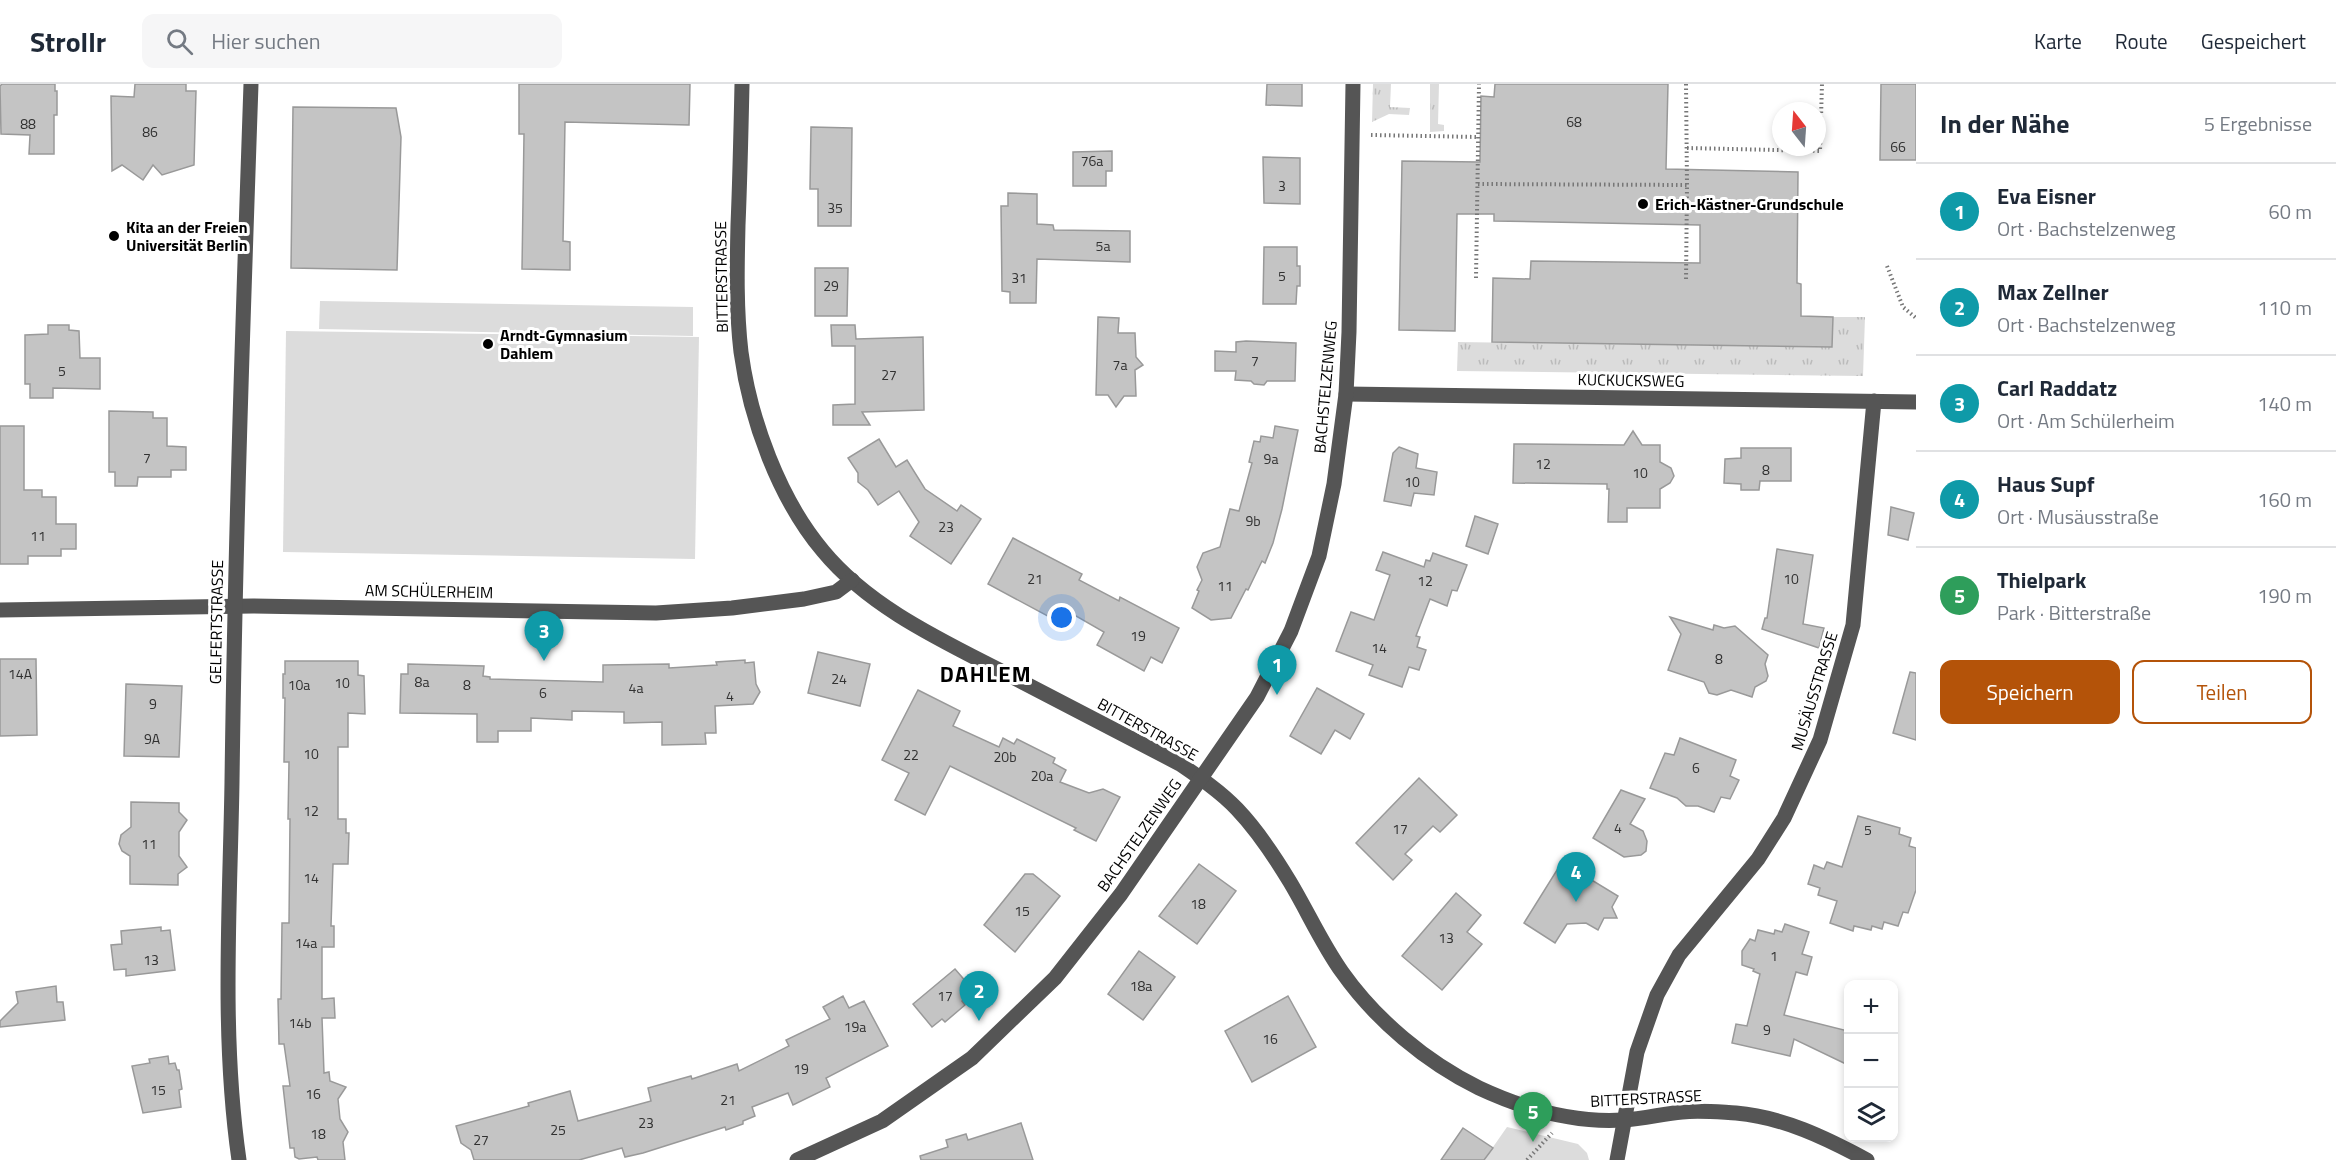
<!DOCTYPE html>
<html lang="de">
<meta charset="utf-8">
<style>
body{margin:0;font-family:"Titillium Web",sans-serif;background:#f6f6f7;color:#1f2937}
.controls{position:absolute;right:18px;bottom:18px;display:grid;overflow:hidden;border-radius:12px;box-shadow:0 3px 9px #0003}
.controls button{width:54px;height:54px;display:grid;place-items:center;padding:0;border:0;border-bottom:2px solid #e0e1e3;background:#fff;color:#1f2937;font:30px sans-serif}
.compass{position:absolute;left:1772px;top:18px;width:54px;height:54px;border-radius:50%;background:#fff;box-shadow:0 3px 9px #0003;rotate:343deg}
.you{position:absolute;left:1062px;top:534px;width:21px;height:21px;margin:-15px;border:4px solid #fff;border-radius:50%;background:#1a73e8;box-shadow:0 0 0 9px #1a73e833}
.badge{display:grid;place-items:center;width:39px;height:39px;border-radius:50%;background:#b45309;color:#fff;font-size:20px;font-weight:700}
.pin{position:absolute;translate:-50% -50px;filter:drop-shadow(0 2px 3px #0008)}
.pin::after{content:'';position:absolute;top:32px;width:21px;height:18px;background:inherit;clip-path:polygon(0 0,100% 0,50% 100%)}
.list{margin:0;padding:0;list-style:none}
h2{display:flex;justify-content:space-between;align-items:center;height:78px;margin:0;padding:0 24px;font-size:26px}
h2 small{font-size:20px;font-weight:400;color:#747a83}
.list li{display:grid;grid-template-columns:39px 1fr auto;gap:18px;align-items:center;box-sizing:border-box;height:96px;padding:0 24px;border-top:2px solid #e0e1e3}
.list b{display:block;font-size:22px;white-space:nowrap}
.list p{margin:0;font-size:20px;white-space:nowrap;color:#747a83}
.list em{font-size:20px;font-style:normal;color:#747a83}
.actions{display:flex;gap:12px;padding:18px 24px}
.actions a{flex:1;padding:14px 0;border:2px solid #b45309;border-radius:12px;text-align:center;font-size:21px;color:#b45309}
.actions .main{background:#b45309;color:#fff}
.icon{flex:none;width:33px;height:33px;fill:none;stroke:currentColor;stroke-width:2;stroke-linecap:round;stroke-linejoin:round}
.map{position:relative;flex:none;width:1916px;height:1076px;overflow:hidden}
header{display:flex;align-items:center;gap:36px;box-sizing:border-box;height:84px;padding:0 30px;background:#fff;border-bottom:2px solid #e0e1e3}
header strong{font-size:28px}
nav{display:flex;gap:33px;margin-inline-start:auto;font-size:21px}
.search{width:420px;height:54px;background:#f6f6f7;display:flex;align-items:center;gap:15px;box-sizing:border-box;padding:0 21px;border-radius:12px;color:#747a83;font-size:22px}
main{display:flex}
aside{flex:1;background:#fff}
.map>svg:first-child{display:block}
</style>
<header>
<strong>Strollr</strong>
<div class="search"><svg class="icon" aria-label="search" viewBox="0 0 24 24"><circle cx="10" cy="10" r="6"/><path d="M15 15l6 6"/></svg>Hier suchen</div>
<nav><a>Karte</a><a>Route</a><a>Gespeichert</a></nav>
</header>
<main>
<div class="map">
<svg width="1916" height="1076" viewBox="0 0 1916 1076">
<defs>
<pattern id="grass-tufts" width="24" height="20" patternUnits="userSpaceOnUse" patternTransform="scale(1.5)"><rect width="24" height="20" fill="#dcdcdc"/><path d="M3 7l-1-3M5 7V3M7 7l1-3M15 17l-1-3M17 17v-4M19 17l1-3" fill="none" stroke="#bbb"/></pattern>
</defs>
<rect width="100%" height="100%" fill="#fff"/>
<g fill="url(#grass-tufts)">
<polygon points="1373,0 1391,0 1390,23 1410,24 1409,31 1389,30 1372,38"/>
<polygon points="1430,0 1439,0 1438,40 1444,41 1444,47 1430,48"/>
<polygon points="1833,233 1865,233 1863,292 1457,287 1458,258 1832,263"/>
</g>
<g fill="#dcdcdc">
<polygon points="320,217 693,223 693,252 319,245"/>
<polygon points="286,247 699,253 695,475 283,468"/>
<polygon points="1507,1043 1578,1060 1587,1069 1589,1076 1484,1076"/>
</g>
<g fill="#c4c4c4" stroke="#999" stroke-width="1.5">
<polygon points="2,0 55,0 55,7 57,7 57,31 54,31 54,70 29,70 30,51 1,50 0,2"/>
<polygon points="135,0 186,0 186,7 196,7 194,81 162,91 153,81 143,96 122,81 112,87 111,12 134,13"/>
<polygon points="519,0 690,0 689,41 565,38 563,157 570,158 570,186 522,185 524,50 519,50"/>
<polygon points="1267,0 1302,0 1302,22 1266,21"/>
<polygon points="1495,0 1668,0 1666,85 1798,88 1797,199 1801,200 1801,232 1833,233 1832,263 1492,258 1493,194 1530,195 1531,177 1700,179 1700,141 1494,137 1494,130 1457,130 1455,247 1399,246 1402,77 1480,78 1481,12 1494,13"/>
<polygon points="1881,0 1916,0 1916,76 1880,76"/>
<polygon points="293,23 396,24 401,53 397,186 291,184"/>
<polygon points="811,43 852,44 851,142 818,142 818,105 810,105"/>
<polygon points="1112,67 1112,87 1106,87 1106,102 1073,102 1073,68"/>
<polygon points="1263,73 1300,74 1300,120 1264,119"/>
<polygon points="1008,109 1037,110 1037,140 1053,141 1054,146 1130,147 1130,178 1037,175 1036,219 1010,219 1010,208 1002,207 1001,122 1008,122"/>
<polygon points="1264,163 1297,163 1297,182 1300,182 1300,202 1297,202 1296,220 1263,220"/>
<polygon points="815,184 848,184 847,232 815,232"/>
<polygon points="1098,233 1119,234 1118,249 1135,249 1136,273 1143,281 1135,286 1136,312 1124,312 1116,323 1108,311 1096,311"/>
<polygon points="48,241 69,241 69,246 79,247 80,274 100,274 100,305 53,304 53,314 30,314 30,300 25,300 25,251 48,250"/>
<polygon points="831,241 855,241 856,255 923,253 924,326 862,328 870,341 833,341 833,321 855,320 855,262 832,262"/>
<polygon points="1246,257 1296,259 1295,297 1267,297 1264,301 1254,300 1251,297 1235,296 1236,287 1215,287 1215,267 1236,268 1236,258"/>
<polygon points="109,327 153,328 153,334 167,334 167,362 186,363 186,386 171,386 171,393 138,393 137,402 115,402 115,388 109,388"/>
<polygon points="0,342 24,342 24,406 42,406 42,413 56,413 56,440 76,440 76,465 61,465 61,472 28,472 28,480 0,480"/>
<polygon points="1275,342 1298,346 1282,425 1273,459 1265,479 1262,477 1248,506 1246,505 1231,534 1211,536 1192,524 1199,507 1197,506 1202,496 1197,483 1203,469 1220,463 1230,425 1239,427 1252,379 1249,378 1254,357 1260,358 1261,352 1273,354"/>
<polygon points="1633,347 1642,361 1660,361 1660,378 1671,384 1674,392 1670,399 1660,405 1660,424 1627,424 1627,438 1608,438 1609,405 1607,405 1607,400 1513,399 1514,360 1624,361"/>
<polygon points="879,355 896,383 907,376 925,405 957,427 961,421 981,435 951,480 910,452 919,438 899,407 878,421 868,406 858,398 858,389 848,374"/>
<polygon points="1399,363 1418,370 1416,384 1437,388 1434,411 1414,409 1411,422 1384,417 1393,369"/>
<polygon points="1741,364 1791,364 1791,397 1760,397 1759,406 1741,406 1741,400 1724,399 1725,375 1741,374"/>
<polygon points="1891,423 1914,429 1908,456 1888,451"/>
<polygon points="1475,432 1498,440 1488,470 1466,462"/>
<polygon points="1013,454 1082,490 1079,496 1119,517 1120,513 1179,544 1162,579 1151,573 1144,587 1097,561 1104,548 1064,525 1057,537 988,500"/>
<polygon points="1777,465 1813,471 1803,540 1824,544 1819,564 1762,545 1765,534 1767,534"/>
<polygon points="1383,468 1424,483 1426,476 1430,477 1433,469 1467,481 1457,507 1452,506 1447,522 1430,515 1416,552 1420,553 1417,563 1426,566 1419,586 1409,583 1402,603 1369,591 1373,581 1336,567 1351,528 1374,536 1390,491 1376,486"/>
<polygon points="1670,533 1713,546 1714,541 1724,544 1735,542 1768,571 1765,580 1768,592 1766,597 1755,603 1752,613 1731,606 1717,611 1709,609 1704,598 1668,586 1681,550"/>
<polygon points="818,568 870,580 860,622 808,609"/>
<polygon points="0,575 36,575 37,651 0,652"/>
<polygon points="745,576 745,579 754,578 756,600 760,608 753,620 715,622 716,649 705,649 706,660 662,661 662,638 624,639 624,628 572,627 572,636 531,634 531,647 498,647 498,658 477,658 477,630 400,629 401,590 408,590 408,580 484,582 483,592 490,593 490,595 603,598 603,581 669,580 669,584 717,581 716,578"/>
<polygon points="285,577 358,577 358,591 364,592 365,630 348,629 348,663 338,663 338,735 346,735 346,749 349,749 348,780 333,780 331,842 334,842 334,863 322,863 322,915 334,914 335,934 322,934 324,989 329,988 330,997 346,1003 338,1015 340,1035 348,1048 343,1058 345,1076 318,1076 317,1073 299,1075 295,1073 294,1064 290,1064 283,1002 290,1002 284,960 279,960 278,915 281,915 282,839 289,839 290,735 288,735 289,678 284,678 285,614 283,614 283,590 285,590"/>
<polygon points="1910,588 1916,589 1916,656 1893,649"/>
<polygon points="126,600 182,602 179,673 124,672"/>
<polygon points="1317,604 1364,630 1350,655 1335,646 1321,670 1290,652"/>
<polygon points="918,606 960,627 953,642 999,663 1003,654 1014,660 1017,655 1055,674 1053,679 1066,686 1060,698 1089,709 1103,705 1120,713 1096,757 1074,746 1076,744 950,682 925,731 895,716 909,689 882,676"/>
<polygon points="1680,654 1736,676 1730,692 1739,696 1730,715 1721,713 1714,728 1698,722 1686,722 1677,714 1650,704 1665,669 1674,671"/>
<polygon points="1419,694 1457,731 1440,748 1433,742 1405,770 1412,776 1393,796 1356,759"/>
<polygon points="1621,706 1645,715 1630,740 1643,747 1647,757 1646,767 1641,771 1624,773 1593,754"/>
<polygon points="131,718 179,719 179,728 187,736 179,748 179,772 187,783 178,790 178,801 130,800 130,772 122,767 119,760 121,751 131,743"/>
<polygon points="1858,732 1900,744 1899,750 1911,754 1909,762 1916,764 1916,806 1908,829 1903,828 1898,842 1884,838 1882,845 1872,842 1871,846 1854,842 1853,847 1830,839 1837,817 1818,811 1820,804 1808,800 1814,781 1824,785 1827,778 1842,783"/>
<polygon points="1562,778 1618,812 1612,823 1617,834 1604,834 1598,846 1586,839 1567,840 1555,859 1524,839"/>
<polygon points="1199,780 1236,807 1197,860 1159,832"/>
<polygon points="1025,790 1033,790 1060,812 1015,868 984,841"/>
<polygon points="1456,809 1481,831 1467,848 1482,860 1442,906 1402,872"/>
<polygon points="1785,840 1809,848 1802,870 1812,873 1807,891 1796,888 1784,931 1848,947 1848,981 1794,955 1790,972 1732,959 1736,940 1747,942 1760,890 1753,887 1754,885 1742,881 1742,867 1750,855 1755,857 1758,846 1774,850 1775,846 1782,848"/>
<polygon points="161,843 161,847 170,846 175,886 126,892 126,885 114,886 111,861 122,860 121,847"/>
<polygon points="1139,867 1175,893 1143,936 1108,910"/>
<polygon points="955,885 974,907 962,917 965,921 945,938 942,935 932,943 913,920"/>
<polygon points="56,902 57,918 63,918 65,936 0,943 0,937 18,919 16,908"/>
<polygon points="843,912 849,924 864,917 888,962 826,994 830,1003 793,1021 788,1009 752,1023 755,1032 743,1037 743,1040 726,1046 725,1043 643,1069 625,1073 622,1064 579,1076 474,1076 471,1066 461,1059 456,1042 529,1022 528,1019 570,1007 578,1037 651,1017 648,1004 691,992 692,995 737,980 739,987 789,962 786,956 830,935 823,923"/>
<polygon points="1288,912 1316,963 1252,998 1225,947"/>
<polygon points="168,972 169,980 175,979 177,986 179,986 182,1005 179,1006 181,1023 143,1029 132,982 150,979 149,975"/>
<polygon points="1021,1039 1033,1076 921,1076 920,1072 948,1063 946,1056 966,1050 968,1056"/>
<polygon points="1463,1044 1493,1064 1484,1076 1441,1076"/>
</g>
<g fill="none" stroke-linecap="round" stroke-linejoin="round">
<g stroke="#777" stroke-width="4" stroke-dasharray="1.5 3" stroke-linecap="butt">
<polyline points="1686,0 1687,101"/>
<polyline points="1371,51 1478,53"/>
<polyline points="1687,64 1820,67 1822,0"/>
<polyline points="1478,100 1687,101 1686,197"/>
<polyline points="1887,182 1903,223 1916,234"/>
<polyline points="1476,194 1479,0"/>
<polyline points="1527,1076 1552,1049"/>
</g>
<g stroke="#555" stroke-width="15">
<path d="M742,0C741,47 740,94 738,141C737,183 736,225 741,268C750,335 779,415 823,467C870,524 943,557 1007,590C1064,620 1122,650 1180,680C1199,693 1221,708 1237,725C1257,746 1275,773 1290,798C1308,828 1322,860 1342,888C1376,936 1426,978 1479,1004C1524,1025 1574,1039 1623,1036C1643,1035 1662,1030 1682,1028C1699,1026 1718,1028 1736,1029C1783,1033 1826,1054 1867,1076"/>
<polyline points="1346,310 1916,318"/>
<polyline points="0,526 253,522 656,529 732,524 804,515 836,508 852,496"/>
<path d="M239,1076C221,951 230,823 232,698C235,465 243,233 251,0"/>
<polyline points="797,1076 882,1037 972,974 1055,894 1121,810 1257,613 1291,547 1319,472 1334,400 1346,310 1349,248 1353,0"/>
<polyline points="1617,1076 1637,968 1657,911 1679,871 1758,775 1784,734 1820,656 1853,541 1874,317"/>
</g>
</g>
<g fill="#000" stroke="#fff" stroke-width="2">
<circle cx="1643" cy="120" r="6"/>
<circle cx="114" cy="152" r="6"/>
<circle cx="488" cy="260" r="6"/>
</g>
<g text-anchor="middle" stroke-width="6" stroke-linejoin="round" paint-order="stroke">
<g font-size="14" fill="#313131">
<text x="1574" y="43">68</text>
<text x="28" y="45">88</text>
<text x="150" y="53">86</text>
<text x="1898" y="68">66</text>
<text x="1092" y="82">76a</text>
<text x="1282" y="107">3</text>
<text x="835" y="129">35</text>
<text x="1103" y="167">5a</text>
<text x="1282" y="197">5</text>
<text x="1019" y="199">31</text>
<text x="831" y="207">29</text>
<text x="1255" y="282">7</text>
<text x="1120" y="286">7a</text>
<text x="62" y="292">5</text>
<text x="889" y="296">27</text>
<text x="147" y="379">7</text>
<text x="1271" y="380">9a</text>
<text x="1543" y="385">12</text>
<text x="1766" y="391">8</text>
<text x="1640" y="394">10</text>
<text x="1412" y="403">10</text>
<text x="1253" y="442">9b</text>
<text x="946" y="448">23</text>
<text x="38" y="457">11</text>
<text x="1035" y="500">21</text>
<text x="1791" y="500">10</text>
<text x="1425" y="502">12</text>
<text x="1225" y="507">11</text>
<text x="1138" y="557">19</text>
<text x="1379" y="569">14</text>
<text x="1719" y="580">8</text>
<text x="20" y="595">14A</text>
<text x="839" y="600">24</text>
<text x="422" y="603">8a</text>
<text x="342" y="604">10</text>
<text x="299" y="606">10a</text>
<text x="467" y="606">8</text>
<text x="636" y="609">4a</text>
<text x="543" y="614">6</text>
<text x="730" y="617">4</text>
<text x="153" y="625">9</text>
<text x="152" y="660">9A</text>
<text x="311" y="675">10</text>
<text x="911" y="676">22</text>
<text x="1005" y="678">20b</text>
<text x="1696" y="689">6</text>
<text x="1042" y="697">20a</text>
<text x="311" y="732">12</text>
<text x="1618" y="749">4</text>
<text x="1400" y="750">17</text>
<text x="1868" y="751">5</text>
<text x="149" y="765">11</text>
<text x="311" y="799">14</text>
<text x="1198" y="825">18</text>
<text x="1022" y="832">15</text>
<text x="1446" y="859">13</text>
<text x="306" y="864">14a</text>
<text x="1774" y="877">1</text>
<text x="151" y="881">13</text>
<text x="1141" y="907">18a</text>
<text x="945" y="917">17</text>
<text x="300" y="944">14b</text>
<text x="855" y="948">19a</text>
<text x="1767" y="951">9</text>
<text x="1270" y="960">16</text>
<text x="801" y="990">19</text>
<text x="158" y="1011">15</text>
<text x="313" y="1015">16</text>
<text x="728" y="1021">21</text>
<text x="646" y="1044">23</text>
<text x="558" y="1051">25</text>
<text x="318" y="1055">18</text>
<text x="481" y="1061">27</text>
</g>
<g font-size="16" font-weight="bold" fill="#000" stroke="#fff" text-anchor="start">
<text x="1655" y="126">Erich-Kästner-Grundschule</text>
<text x="126" y="149">Kita an der Freien<tspan x="126" dy="18">Universität Berlin</tspan></text>
<text x="500" y="257">Arndt-Gymnasium<tspan x="500" dy="18">Dahlem</tspan></text>
</g>
<g font-size="16" fill="#000" stroke="#fff">
<text transform="translate(721 193) rotate(-91)" y="6">BITTERSTRASSE</text>
<text transform="translate(1631 296) rotate(1)" y="6">KUCKUCKSWEG</text>
<text transform="translate(1325 303) rotate(-85)" y="6">BACHSTELZENWEG</text>
<text transform="translate(429 507) rotate(1)" y="6">AM SCHÜLERHEIM</text>
<text transform="translate(216 538) rotate(-89)" y="6">GELFERTSTRASSE</text>
<text transform="translate(1814 607) rotate(-73)" y="6">MUSÄUSSTRASSE</text>
<text transform="translate(1148 645) rotate(29)" y="6">BITTERSTRASSE</text>
<text transform="translate(1139 751) rotate(-55)" y="6">BACHSTELZENWEG</text>
<text transform="translate(1646 1014) rotate(-3)" y="6">BITTERSTRASSE</text>
</g>
<g font-size="22" font-weight="bold" letter-spacing="1.5" fill="#000" stroke="#fff">
<text x="986" y="598">DAHLEM</text>
</g>
</g>
</svg>
<div class="controls">
<button>+</button>
<button>−</button>
<button><svg class="icon" aria-label="layers" viewBox="0 0 24 24"><path d="M12 4l9 5-9 5-9-5zM3 14l9 5 9-5"/></svg></button>
</div>
<svg class="compass" viewBox="-18 -18 36 36"><path d="M0-13l5 13h-10z" fill="#e53935"/><path d="M0 13l5-13h-10z" fill="#747a83"/></svg>
<div class="you"></div>
<div class="pin badge" style="left:1277px;top:611px;background:#0f9aa8">1</div>
<div class="pin badge" style="left:979px;top:937px;background:#0f9aa8">2</div>
<div class="pin badge" style="left:544px;top:577px;background:#0f9aa8">3</div>
<div class="pin badge" style="left:1576px;top:818px;background:#0f9aa8">4</div>
<div class="pin badge" style="left:1533px;top:1058px;background:#2e9e5b">5</div>
</div>
<aside>
<h2>In der Nähe<small>5 Ergebnisse</small></h2>
<ul class="list">
<li><span class="badge" style="background:#0f9aa8">1</span><div><b>Eva Eisner</b><p>Ort · Bachstelzenweg</p></div><em>60 m</em></li>
<li><span class="badge" style="background:#0f9aa8">2</span><div><b>Max Zellner</b><p>Ort · Bachstelzenweg</p></div><em>110 m</em></li>
<li><span class="badge" style="background:#0f9aa8">3</span><div><b>Carl Raddatz</b><p>Ort · Am Schülerheim</p></div><em>140 m</em></li>
<li><span class="badge" style="background:#0f9aa8">4</span><div><b>Haus Supf</b><p>Ort · Musäusstraße</p></div><em>160 m</em></li>
<li><span class="badge" style="background:#2e9e5b">5</span><div><b>Thielpark</b><p>Park · Bitterstraße</p></div><em>190 m</em></li>
</ul>
<div class="actions"><a class="main">Speichern</a><a>Teilen</a></div>
</aside>
</main>
